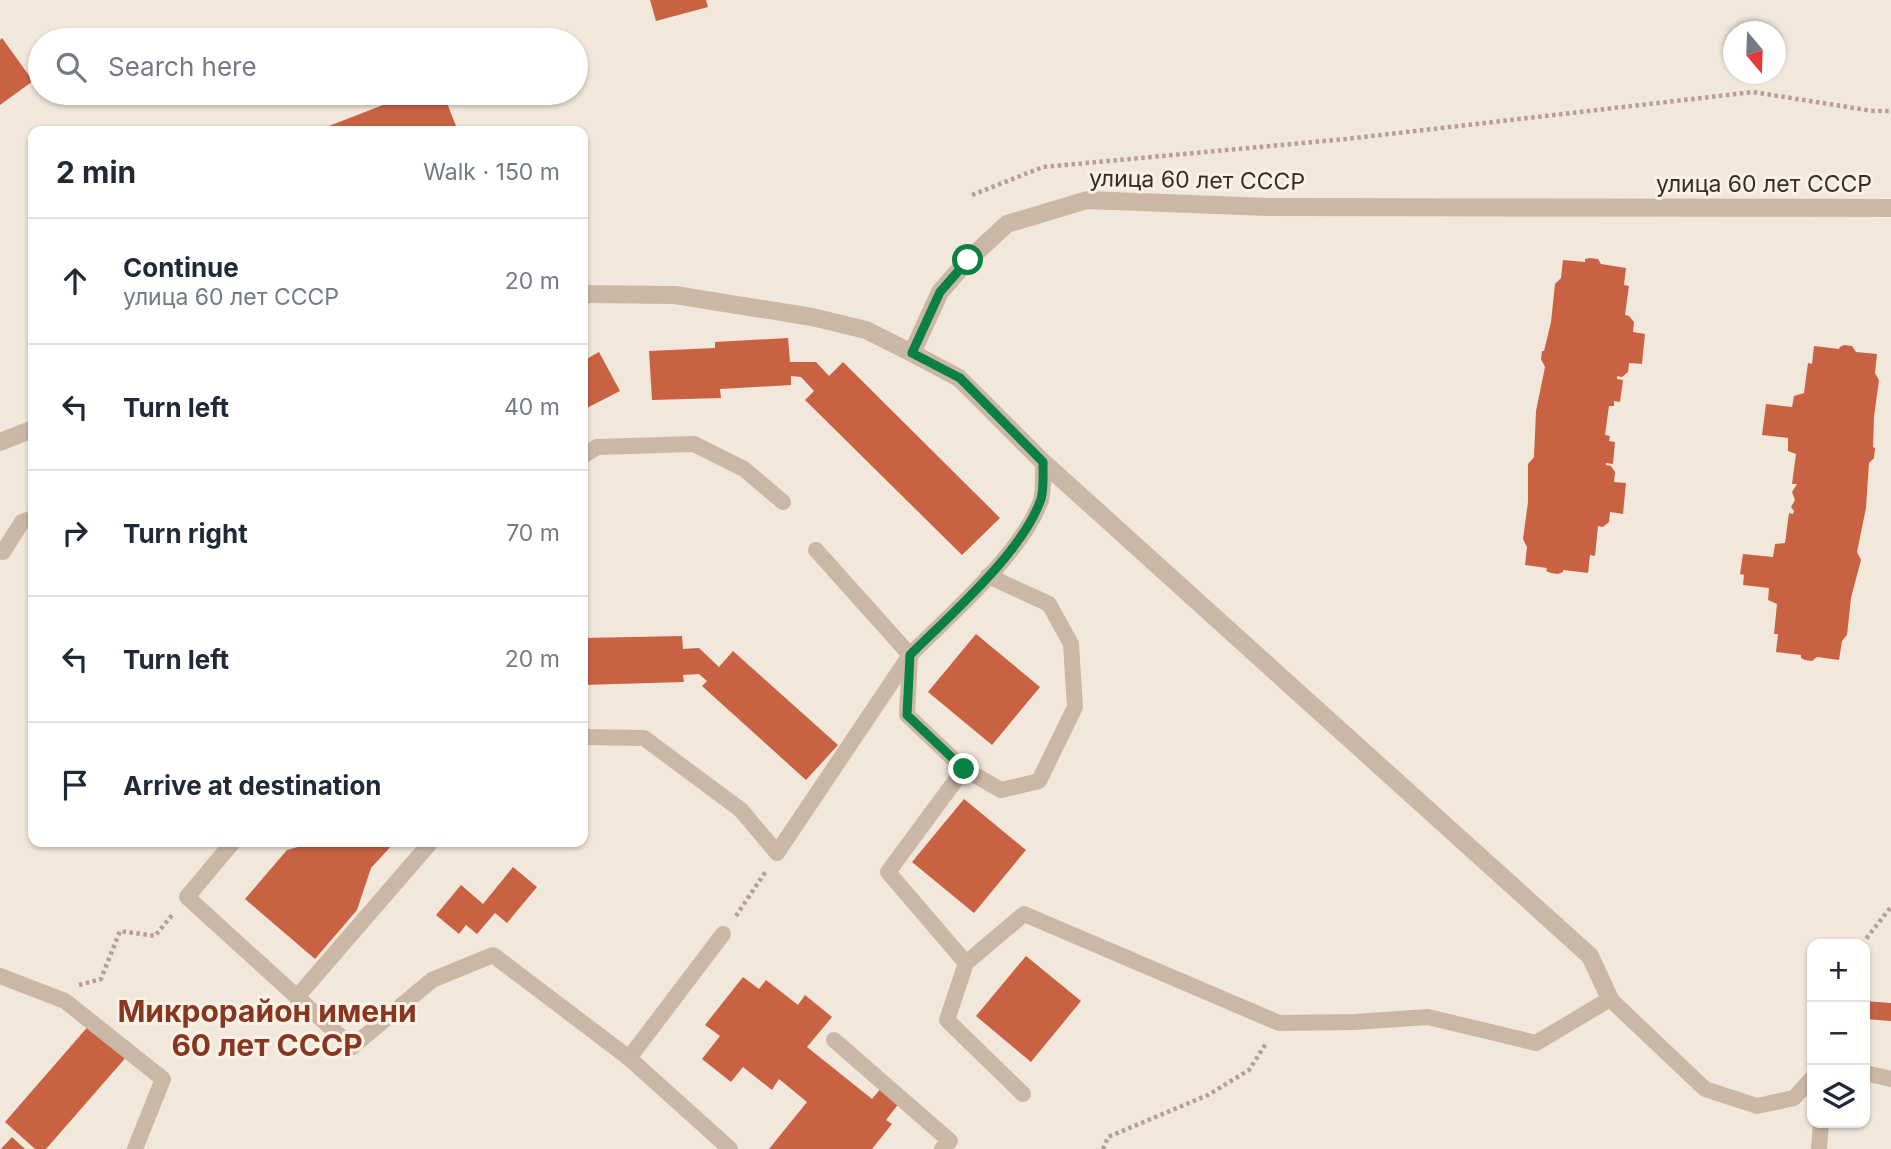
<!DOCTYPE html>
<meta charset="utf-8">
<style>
body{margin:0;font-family:Inter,sans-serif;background:#f2f2f3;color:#1f2937}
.controls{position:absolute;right:21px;bottom:21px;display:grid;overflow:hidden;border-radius:14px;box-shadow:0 2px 5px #0004}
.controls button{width:63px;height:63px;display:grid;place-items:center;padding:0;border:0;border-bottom:2px solid #e0e1e3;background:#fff;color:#1f2937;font:35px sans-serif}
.compass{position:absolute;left:1723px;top:21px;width:63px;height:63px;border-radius:50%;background:#fff;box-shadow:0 2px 5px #0004;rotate:161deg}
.stop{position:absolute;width:21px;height:21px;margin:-16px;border:5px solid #0b8043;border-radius:50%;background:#fff}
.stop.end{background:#0b8043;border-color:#fff;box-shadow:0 2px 7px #0008}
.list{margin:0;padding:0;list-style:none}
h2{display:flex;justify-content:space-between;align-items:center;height:91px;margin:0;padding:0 28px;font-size:30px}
h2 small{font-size:23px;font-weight:400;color:#747a83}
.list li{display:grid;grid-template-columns:46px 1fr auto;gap:21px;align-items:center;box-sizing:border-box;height:126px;padding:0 28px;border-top:2px solid #e0e1e3}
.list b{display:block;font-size:26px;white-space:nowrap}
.list p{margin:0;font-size:23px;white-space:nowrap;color:#747a83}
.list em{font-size:23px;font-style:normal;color:#747a83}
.icon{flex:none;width:38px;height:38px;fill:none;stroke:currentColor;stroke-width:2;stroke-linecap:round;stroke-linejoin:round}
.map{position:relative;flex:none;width:1891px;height:1149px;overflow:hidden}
.search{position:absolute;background:#fff;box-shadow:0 2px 5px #0004;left:28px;top:28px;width:560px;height:77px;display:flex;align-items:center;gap:18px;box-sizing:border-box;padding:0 24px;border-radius:38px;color:#747a83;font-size:26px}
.panel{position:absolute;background:#fff;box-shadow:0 2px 5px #0004;left:28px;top:126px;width:560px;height:721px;border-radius:14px}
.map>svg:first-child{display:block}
</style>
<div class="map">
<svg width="1891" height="1149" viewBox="0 0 1891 1149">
<rect width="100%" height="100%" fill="#f2e7db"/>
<g fill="#c96243">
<polygon points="650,0 706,0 708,7 656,21"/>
<polygon points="2,38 33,81 0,105 0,40"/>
<polygon points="414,93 443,93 458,131 316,131"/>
<polygon points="1590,258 1598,259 1601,264 1626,268 1624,285 1629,286 1625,315 1629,316 1634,322 1633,332 1645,334 1642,364 1629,363 1628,372 1622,377 1617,376 1617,379 1623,380 1620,402 1614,401 1614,406 1609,406 1607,420 1605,435 1610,436 1609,441 1615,442 1613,464 1606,463 1606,465 1611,466 1615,472 1614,482 1626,483 1623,514 1610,512 1609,522 1603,527 1598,526 1595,556 1590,555 1588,573 1563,570 1563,572 1558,574 1551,573 1546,571 1547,568 1525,565 1527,547 1523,539 1528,502 1528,464 1534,457 1536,411 1545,367 1541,359 1542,351 1544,351 1551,322 1555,284 1561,278 1563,260 1585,262 1585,259"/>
<polygon points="788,338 790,362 816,362 829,376 843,362 1000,518 962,555 805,400 814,391 801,377 791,376 791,385 720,389 721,398 652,400 649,351 715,348 715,342"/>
<polygon points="1844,345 1852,346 1856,352 1877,354 1875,373 1879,380 1874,417 1873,447 1875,448 1874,458 1869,463 1866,508 1857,552 1861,560 1851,598 1847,635 1842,641 1839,660 1817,657 1812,661 1805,660 1801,658 1801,655 1776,652 1778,634 1774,634 1777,604 1768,600 1769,588 1743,585 1744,575 1740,574 1743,554 1773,557 1775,544 1785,543 1789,513 1793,514 1794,511 1791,507 1795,500 1792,492 1797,484 1792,484 1796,454 1788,451 1788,438 1762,435 1766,404 1792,407 1794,396 1804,393 1808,363 1812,364 1814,346 1839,349 1840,347"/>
<polygon points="599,352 620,391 583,410 583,361"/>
<polygon points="976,634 1040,687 992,745 928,692"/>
<polygon points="682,636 683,649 699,648 719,667 733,651 838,745 806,780 702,686 707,681 699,674 683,675 684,682 583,685 583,638"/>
<polygon points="964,799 1026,850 974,913 912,862"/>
<polygon points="316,842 395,842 371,868 357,910 315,959 245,899 287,850"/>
<polygon points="513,867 537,887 507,923 495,913 477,934 466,925 459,934 436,915 461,885 483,904"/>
<polygon points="1026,956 1081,1001 1031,1062 976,1016"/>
<polygon points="743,977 759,989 766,980 798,1005 805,995 832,1017 807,1047 872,1099 882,1087 900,1102 886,1120 892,1124 872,1149 769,1149 807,1102 779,1079 772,1090 743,1067 731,1082 702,1059 720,1036 705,1025"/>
<polygon points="1865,1001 1891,1003 1891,1021 1865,1019"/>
<polygon points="91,1023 128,1055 46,1149 35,1149 5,1122"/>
<polygon points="12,1137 25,1149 1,1149"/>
</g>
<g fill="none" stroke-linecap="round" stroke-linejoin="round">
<g stroke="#b7a091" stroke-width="4.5" stroke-dasharray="3.5 3.5" stroke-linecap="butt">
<polyline points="972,195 1043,167 1346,139 1753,92 1873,111 1891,111"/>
<polyline points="736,916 766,871"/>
<polyline points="1862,944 1891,907"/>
<polyline points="79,985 101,979 120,931 155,936 173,914"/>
<polyline points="1103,1149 1108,1137 1208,1095 1249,1070 1267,1042"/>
</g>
<g stroke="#cbb7a6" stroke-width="16">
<polyline points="583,456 597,447 694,444 744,469 783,502"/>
<polyline points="3,552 22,522 33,518"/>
<polyline points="583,737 644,738 741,810 777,853 910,655 816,550"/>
<polyline points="964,769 1001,790 1039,781 1075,707 1071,644 1049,604 988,576"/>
<polyline points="233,842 187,897 352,1047 432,980 493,955 629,1058 723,934"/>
<polyline points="966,963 1024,914 1279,1023 1354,1022 1428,1017 1536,1043 1610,999 1705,1089 1757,1106 1794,1098 1812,1078"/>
<polyline points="0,976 65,1001 163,1079 135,1149"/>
<polyline points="297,997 431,842"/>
<polyline points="834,1040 950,1141 942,1149"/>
<polyline points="629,1058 730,1149"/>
<polyline points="1865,1073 1891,1079"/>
<path d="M1023,1094L947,1020L966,963L888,872L964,769L907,715L910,655C950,615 1023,552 1041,500C1044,489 1043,474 1043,462"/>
<polyline points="1819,1149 1821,1123"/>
</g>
<g stroke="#cbb7a6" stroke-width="18">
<polyline points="583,294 675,295 812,317 866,330 912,353 940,292 968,260 1007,224 1087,200 1269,207 1891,208"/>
<polyline points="912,353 959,378 1043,462 1590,956 1610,999"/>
<polyline points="0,442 33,429"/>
</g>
</g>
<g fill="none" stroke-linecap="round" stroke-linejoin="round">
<path stroke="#0b8043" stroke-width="9" d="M964,769L907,715L910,655C949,616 1023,552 1041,499C1044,489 1043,474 1043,462L960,378L912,353L940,292L968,260"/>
</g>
<g text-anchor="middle" stroke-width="6" stroke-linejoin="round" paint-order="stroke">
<g font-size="23" fill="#372c27" stroke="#faf1e7">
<text transform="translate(1197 180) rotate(1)" y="8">улица 60 лет СССР</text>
<text x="1764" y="192">улица 60 лет СССР</text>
</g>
<g font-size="30" font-weight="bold" fill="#87361f" stroke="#faf1e7">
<text x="267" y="1022">Микрорайон имени<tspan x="267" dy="34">60 лет СССР</tspan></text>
</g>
</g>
</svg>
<div class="controls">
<button>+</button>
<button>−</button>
<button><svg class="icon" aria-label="layers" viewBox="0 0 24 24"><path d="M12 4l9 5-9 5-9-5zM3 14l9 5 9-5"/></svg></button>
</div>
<svg class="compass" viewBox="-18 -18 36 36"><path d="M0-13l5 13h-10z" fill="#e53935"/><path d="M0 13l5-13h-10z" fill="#747a83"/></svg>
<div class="stop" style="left:968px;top:260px"></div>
<div class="stop end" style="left:964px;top:769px"></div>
<div class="search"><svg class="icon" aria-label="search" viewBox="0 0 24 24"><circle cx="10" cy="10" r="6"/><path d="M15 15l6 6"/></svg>Search here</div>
<section class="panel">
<h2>2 min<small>Walk · 150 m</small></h2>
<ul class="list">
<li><svg class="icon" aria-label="ahead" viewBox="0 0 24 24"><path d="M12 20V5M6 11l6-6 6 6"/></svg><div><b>Continue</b><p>улица 60 лет СССР</p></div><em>20 m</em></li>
<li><svg class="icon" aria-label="left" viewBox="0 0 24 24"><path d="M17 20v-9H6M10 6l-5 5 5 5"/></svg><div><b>Turn left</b></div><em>40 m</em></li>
<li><svg class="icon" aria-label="right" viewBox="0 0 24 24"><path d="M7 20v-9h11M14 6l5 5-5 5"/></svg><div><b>Turn right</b></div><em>70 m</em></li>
<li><svg class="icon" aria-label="left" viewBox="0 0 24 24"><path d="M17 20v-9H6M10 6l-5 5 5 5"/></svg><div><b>Turn left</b></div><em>20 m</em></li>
<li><svg class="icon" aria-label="arrive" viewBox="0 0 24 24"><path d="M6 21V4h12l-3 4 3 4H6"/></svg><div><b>Arrive at destination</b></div></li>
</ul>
</section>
</div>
